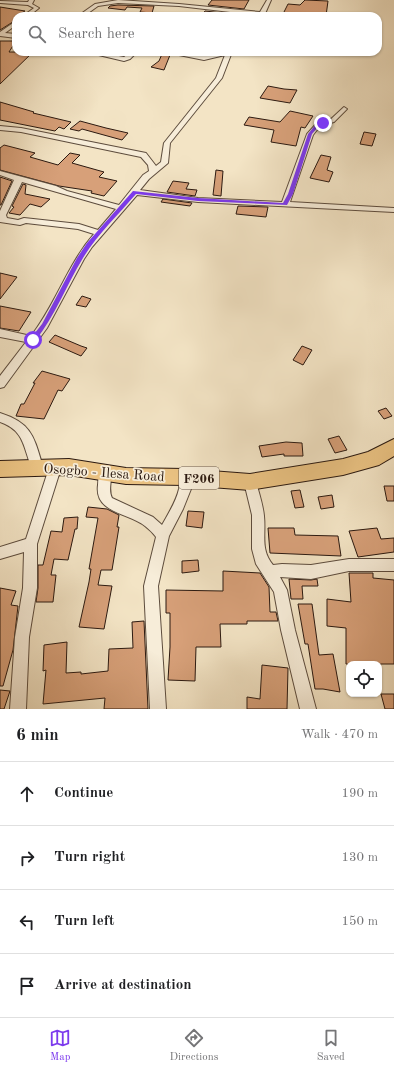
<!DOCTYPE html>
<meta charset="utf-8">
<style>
body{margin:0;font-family:"Old Standard TT",serif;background:#f2f2f2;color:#202124}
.controls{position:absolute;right:12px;bottom:12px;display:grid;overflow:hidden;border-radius:8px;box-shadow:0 1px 3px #0004}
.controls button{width:36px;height:36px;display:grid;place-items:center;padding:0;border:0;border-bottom:1px solid #e0e0e0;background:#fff;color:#202124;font:20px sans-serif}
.stop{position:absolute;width:12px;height:12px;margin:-9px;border:3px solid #7c3aed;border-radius:50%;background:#fff}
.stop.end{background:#7c3aed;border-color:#fff;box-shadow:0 1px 4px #0008}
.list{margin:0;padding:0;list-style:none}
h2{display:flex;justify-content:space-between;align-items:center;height:52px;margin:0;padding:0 16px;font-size:17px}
h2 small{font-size:13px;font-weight:400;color:#757577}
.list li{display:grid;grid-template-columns:26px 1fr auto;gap:12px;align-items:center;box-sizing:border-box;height:64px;padding:0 16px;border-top:1px solid #e0e0e0}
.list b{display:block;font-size:15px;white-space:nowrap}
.list em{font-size:13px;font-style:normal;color:#757577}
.icon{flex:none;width:22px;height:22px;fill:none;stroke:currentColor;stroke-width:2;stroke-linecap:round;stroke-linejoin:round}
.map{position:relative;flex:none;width:394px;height:709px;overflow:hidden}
.search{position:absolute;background:#fff;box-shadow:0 1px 3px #0004;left:12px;right:12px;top:12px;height:44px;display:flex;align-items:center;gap:10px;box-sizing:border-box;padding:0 14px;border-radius:12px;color:#757577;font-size:15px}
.sheet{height:308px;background:#fff}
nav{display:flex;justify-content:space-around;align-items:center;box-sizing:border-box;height:56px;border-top:1px solid #e0e0e0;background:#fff;font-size:11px;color:#757577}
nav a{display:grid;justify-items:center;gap:2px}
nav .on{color:#7c3aed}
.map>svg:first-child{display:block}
</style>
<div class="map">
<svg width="394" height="709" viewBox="0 0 394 709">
<rect width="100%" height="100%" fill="#f3e4c5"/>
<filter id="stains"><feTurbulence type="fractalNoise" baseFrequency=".005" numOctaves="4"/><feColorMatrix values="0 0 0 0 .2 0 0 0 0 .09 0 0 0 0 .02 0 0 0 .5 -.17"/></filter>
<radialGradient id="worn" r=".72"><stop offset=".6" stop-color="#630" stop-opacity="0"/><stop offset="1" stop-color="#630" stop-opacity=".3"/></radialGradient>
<g fill="#d7a079" stroke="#2b1910">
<polygon points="212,0 249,0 244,9 208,5"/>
<polygon points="305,0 328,1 326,16 282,16 288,4 300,5"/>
<polygon points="118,5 154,6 152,13 140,12 142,8 127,7 125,10 108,8 110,6"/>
<polygon points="0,7 25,11 16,16 16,20 0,30"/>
<polygon points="205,11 240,15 239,16 201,16"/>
<polygon points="0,41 16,41 9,52 33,52 0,84"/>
<polygon points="162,54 170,55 164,70 151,67 159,61"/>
<polygon points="268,86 284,89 297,90 290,103 260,98"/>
<polygon points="0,102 34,112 33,113 71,122 64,129 59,127 55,131 0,120"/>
<polygon points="290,111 313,116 305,128 301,127 296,146 271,142 274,130 244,125 249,117 280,122"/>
<polygon points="80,121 106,128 128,133 122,140 82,129 79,131 70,129"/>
<polygon points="364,132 376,134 372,146 360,144"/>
<polygon points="4,145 35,153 30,157 58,165 70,153 80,155 72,163 104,172 99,177 117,181 104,196 91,193 92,191 59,186 0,170 0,148"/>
<polygon points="321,155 331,157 327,170 333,172 329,182 310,178"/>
<polygon points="216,170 223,171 221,196 213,195"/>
<polygon points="0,177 12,181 1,205 0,205"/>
<polygon points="173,181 189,183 186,189 197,190 195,196 167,192"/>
<polygon points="23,184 26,185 25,194 50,199 41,207 30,204 20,215 9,213 14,207 12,206"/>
<polygon points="163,199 192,203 190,206 161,202"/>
<polygon points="238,206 268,207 266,217 236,214"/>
<polygon points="0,273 17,277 0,299"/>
<polygon points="82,296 91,299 86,307 76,305"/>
<polygon points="0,306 31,312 19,331 0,328"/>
<polygon points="55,335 81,346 87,348 81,356 49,342"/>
<polygon points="302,346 312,350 303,365 293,360"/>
<polygon points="42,371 70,379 62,391 58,390 44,419 16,416 21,404 24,404 35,383 33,383"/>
<polygon points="386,408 392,416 384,419 378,411"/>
<polygon points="339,436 347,450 335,453 328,439"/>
<polygon points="286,442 302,443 303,456 284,456 284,454 262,457 259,446"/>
<polygon points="384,486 394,486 394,501 387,501"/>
<polygon points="300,490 304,507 295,508 291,491"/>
<polygon points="332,495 334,507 321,509 318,497"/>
<polygon points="88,507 107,509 119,515 117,527 119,527 112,570 101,570 98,585 112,586 104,629 79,627 89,582 91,569 89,569 98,518 86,517"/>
<polygon points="188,511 204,512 202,528 186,526"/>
<polygon points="78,517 77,529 75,529 68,560 54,559 51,575 56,575 53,602 36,602 38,588 38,565 43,565 51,531 62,532 64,518"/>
<polygon points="268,528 294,528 295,535 338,536 341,556 270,553"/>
<polygon points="377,528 381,539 394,538 394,552 358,557 349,531"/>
<polygon points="198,560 199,571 182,573 182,561"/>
<polygon points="223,571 260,573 269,587 270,612 276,612 278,621 247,621 247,624 220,624 221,647 196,647 195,681 168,680 170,647 170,613 166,613 166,590 223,591"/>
<polygon points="349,573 373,573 373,578 394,580 394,664 346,664 346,628 327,626 327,599 351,602"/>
<polygon points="289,579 311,580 317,579 318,586 302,586 303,599 291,599"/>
<polygon points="0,588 16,591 11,605 18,606 13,650 3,686 0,686"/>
<polygon points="298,604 312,604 319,655 333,654 340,692 323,689 315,689 308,644 305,644"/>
<polygon points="144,621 148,709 104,709 105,698 43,704 46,670 43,671 44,645 67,642 66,673 81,672 81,674 108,671 109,649 133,648 132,622"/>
<polygon points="262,665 288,668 287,709 247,709 247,697 260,699"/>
<polygon points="0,690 10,691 4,709 0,709"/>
<polygon points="381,694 394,694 394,709 385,709"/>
</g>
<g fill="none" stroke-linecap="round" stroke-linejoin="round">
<g stroke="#5d4c3d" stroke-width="2">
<g id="minor">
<polygon points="29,0 34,0 32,4 39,8 29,16 23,16 34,8 28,5 0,3 0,1 28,2"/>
<polygon points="118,0 179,4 260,12 267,0 271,0 264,16 179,6 118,3 98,6 84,16 78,16 95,4"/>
<polygon points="16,21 16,25 5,33 16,34 16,38 0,36 0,32"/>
<polygon points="86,52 97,52 124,57 131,52 137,52 130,59 124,61"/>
<path d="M164,52H177L204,56L232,52L222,78L170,143L168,163L149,179L140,190L198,198L282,202L307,134L316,124L330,120L344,107L347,109L334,122L320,126L313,135L290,202L394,208V212L198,202L137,195L92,247L84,259L47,328L4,387L0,388V376L26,342L0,337V329L31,336C56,304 67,265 94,234L78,229L26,223L20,225L0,222V211L14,180L0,175V171L56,186L67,191L119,205L143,175L149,171L148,165L141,157L21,132L0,130V126L21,128L146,153L156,166L161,162L164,143L216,78L225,55L204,60ZM22,182L116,209L98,230L79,224L24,218L18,220L7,218L6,215Z"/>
<path d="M0,413C32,423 34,437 43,467L41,471L37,472L33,471C23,449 26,431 0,422Z"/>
<polygon points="55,463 59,464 61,468 37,544 37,588 29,637 26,709 10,709 15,637 23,588 24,552 0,559 0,547 26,539 49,468 51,464"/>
<path d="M105,468L109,469C114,479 107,488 112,498L153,517L162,525C168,514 176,502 179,489C180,484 178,479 181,473L185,472L189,473L191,477V489L183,509L169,536L158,586L166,709H150L144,586L156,537C153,533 149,529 145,526C129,513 94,513 98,485C98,479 99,474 101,469Z"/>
<path d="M250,477L254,478L256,482C259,493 263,505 264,516C266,535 260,549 273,565L282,564L311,565L349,559H394V571H349L311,579L280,577L287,590L295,630L316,709H300L281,630L274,592L256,564L252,549V515L244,482L246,478Z"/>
</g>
</g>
<g stroke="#2b1910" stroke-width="2">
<polygon id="primary" points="394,439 394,456 379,465 343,475 250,490 185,485 126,484 69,475 0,477 0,461 69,459 126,468 185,469 250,474 343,459 368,452"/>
</g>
<use href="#minor" fill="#f7edd9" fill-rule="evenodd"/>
<use href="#primary" fill="#eac282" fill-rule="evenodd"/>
</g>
<path fill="#7c3aed" d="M323,122L324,124L319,126L312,134L293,194L287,205L198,201L136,194C118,215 97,235 83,258C66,286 55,316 35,341H31V338L42,324L77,258L87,243L133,191L198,198L283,203L288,194L308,134L316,124Z"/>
<g text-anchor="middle" stroke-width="3.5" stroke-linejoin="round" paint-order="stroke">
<rect fill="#f7edd9" stroke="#68594c" stroke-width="1" x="179" y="467" width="40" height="22" rx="3"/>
<g font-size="13" font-weight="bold" fill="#2b1910">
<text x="199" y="483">F206</text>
</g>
<g font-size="14" fill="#2b1910" stroke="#f7edd9">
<text transform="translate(104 472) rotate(4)" y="5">Osogbo - Ilesa Road</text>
</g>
</g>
<rect width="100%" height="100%" filter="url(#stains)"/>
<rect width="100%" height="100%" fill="url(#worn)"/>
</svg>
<div class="controls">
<button><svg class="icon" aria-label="locate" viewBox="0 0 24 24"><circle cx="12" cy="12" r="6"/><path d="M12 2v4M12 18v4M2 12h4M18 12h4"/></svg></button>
</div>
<div class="stop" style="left:33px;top:340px"></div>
<div class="stop end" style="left:323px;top:123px"></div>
<div class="search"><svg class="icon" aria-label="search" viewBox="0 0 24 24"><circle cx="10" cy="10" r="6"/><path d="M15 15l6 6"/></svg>Search here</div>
</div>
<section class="sheet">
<h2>6 min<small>Walk · 470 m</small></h2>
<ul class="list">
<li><svg class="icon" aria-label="ahead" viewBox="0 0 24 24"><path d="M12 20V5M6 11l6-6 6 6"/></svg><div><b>Continue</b></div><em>190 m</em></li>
<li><svg class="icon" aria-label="right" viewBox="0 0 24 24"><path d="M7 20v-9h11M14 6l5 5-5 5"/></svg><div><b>Turn right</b></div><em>130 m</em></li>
<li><svg class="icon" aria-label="left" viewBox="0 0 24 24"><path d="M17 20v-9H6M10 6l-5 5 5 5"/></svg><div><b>Turn left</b></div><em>150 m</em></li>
<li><svg class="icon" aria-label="arrive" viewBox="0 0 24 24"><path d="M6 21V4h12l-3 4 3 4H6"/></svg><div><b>Arrive at destination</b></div></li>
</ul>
</section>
<nav>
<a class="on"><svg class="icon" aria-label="map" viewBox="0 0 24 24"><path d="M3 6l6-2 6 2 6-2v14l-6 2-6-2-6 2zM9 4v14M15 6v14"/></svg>Map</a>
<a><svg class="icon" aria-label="directions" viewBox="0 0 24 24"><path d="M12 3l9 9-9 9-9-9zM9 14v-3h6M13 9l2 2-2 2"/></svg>Directions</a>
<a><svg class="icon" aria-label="saved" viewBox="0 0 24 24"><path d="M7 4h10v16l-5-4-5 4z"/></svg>Saved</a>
</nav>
